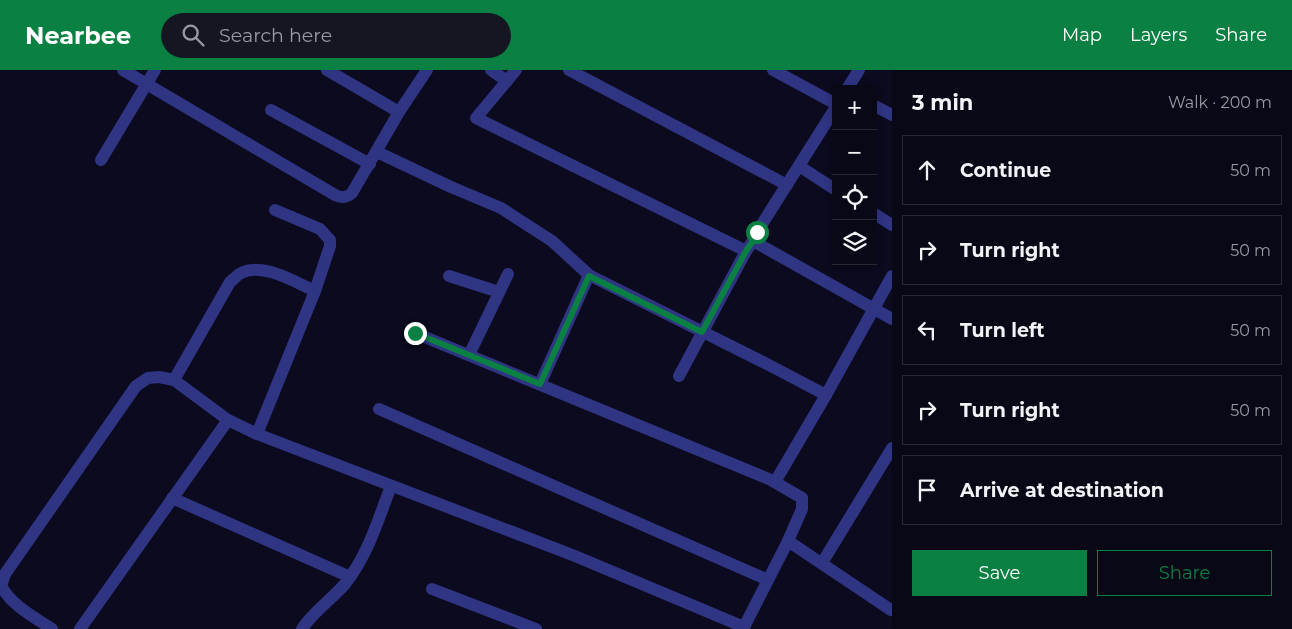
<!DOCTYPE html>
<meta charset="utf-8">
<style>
body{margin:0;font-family:Montserrat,sans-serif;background:#161623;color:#f1f3f6}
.controls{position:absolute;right:15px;top:15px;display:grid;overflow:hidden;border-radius:0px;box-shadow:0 2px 8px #0003}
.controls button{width:45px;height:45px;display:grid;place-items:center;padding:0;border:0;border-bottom:1px solid #292935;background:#080816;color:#f1f3f6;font:25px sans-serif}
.stop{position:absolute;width:15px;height:15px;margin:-11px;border:4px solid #0b8043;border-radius:50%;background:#fff}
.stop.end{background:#0b8043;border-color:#fff;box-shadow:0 1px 5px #0008}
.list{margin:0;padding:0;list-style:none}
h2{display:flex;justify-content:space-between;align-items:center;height:65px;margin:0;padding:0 20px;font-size:21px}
h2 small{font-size:16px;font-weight:400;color:#989aa1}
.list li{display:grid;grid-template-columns:32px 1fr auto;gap:15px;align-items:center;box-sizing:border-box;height:70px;margin:0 10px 10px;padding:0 10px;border:1px solid #292935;border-radius:0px}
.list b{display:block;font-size:19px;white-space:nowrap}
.list em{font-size:16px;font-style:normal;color:#989aa1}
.actions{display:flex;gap:10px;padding:15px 20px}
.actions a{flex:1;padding:11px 0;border:1px solid #0b8043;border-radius:0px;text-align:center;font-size:18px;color:#0b8043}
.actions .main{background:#0b8043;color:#fff}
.icon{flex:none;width:28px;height:28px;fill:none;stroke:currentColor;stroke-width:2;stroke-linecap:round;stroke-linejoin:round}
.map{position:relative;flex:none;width:892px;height:559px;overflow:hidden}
header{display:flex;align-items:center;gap:30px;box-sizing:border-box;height:70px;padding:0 25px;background:#0b8043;color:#fff}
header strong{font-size:24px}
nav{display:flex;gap:28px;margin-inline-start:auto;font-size:18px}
.search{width:350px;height:45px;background:#161623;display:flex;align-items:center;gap:12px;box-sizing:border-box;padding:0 18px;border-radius:28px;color:#989aa1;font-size:19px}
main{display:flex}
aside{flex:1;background:#080816}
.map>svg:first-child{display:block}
</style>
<header>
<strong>Nearbee</strong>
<div class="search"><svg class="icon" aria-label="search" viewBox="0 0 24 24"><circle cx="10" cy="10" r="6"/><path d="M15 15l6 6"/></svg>Search here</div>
<nav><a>Map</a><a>Layers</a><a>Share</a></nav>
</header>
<main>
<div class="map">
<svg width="892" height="559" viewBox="0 0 892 559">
<rect width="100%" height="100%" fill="#0b0a1e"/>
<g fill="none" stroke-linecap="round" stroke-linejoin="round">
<g stroke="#2f3483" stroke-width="12">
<path d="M123,0L335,125C342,128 346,128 352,123L399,42L427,0"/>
<polyline points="327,0 399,42"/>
<polyline points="491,0 507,11"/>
<polyline points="516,0 476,48 746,181"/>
<polyline points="569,0 787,115"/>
<polyline points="773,0 836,34"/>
<polyline points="847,19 859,0"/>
<polyline points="873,35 892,45"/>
<polyline points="271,40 370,94"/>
<polyline points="377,82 451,117 501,138 552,171 589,205 767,294 826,325"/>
<polyline points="101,90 155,0"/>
<polyline points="799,96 836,120"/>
<polyline points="873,143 892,155"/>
<polyline points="753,171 892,249"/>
<polyline points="449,206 499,222"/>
<polyline points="415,263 771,410 802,428 802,439 788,471"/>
<polyline points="469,285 508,204"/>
<polyline points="679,306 746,181 753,171 757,162 836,37"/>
<path d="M174,310L230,212C234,209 238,204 243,202C264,193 295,212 315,221"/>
<polyline points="540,314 589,205"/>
<polyline points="379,339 768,510"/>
<polyline points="257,364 315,221 330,176 330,170 320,159 275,140"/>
<polyline points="775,412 826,325 892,206"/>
<polyline points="172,428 350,507"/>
<polyline points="822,493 892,378"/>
<polyline points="432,519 536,559"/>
<path d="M52,559C34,547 12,536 1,516L5,504L136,316L148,308L159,307L174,310L228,350L257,364L575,486L744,557"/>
<polyline points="80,559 228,350"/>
<path d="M302,559C311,544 333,528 345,514C368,485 378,450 391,416"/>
<polyline points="743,559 788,471 891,540 892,539"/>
</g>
</g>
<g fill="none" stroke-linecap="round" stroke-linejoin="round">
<polyline stroke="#0b8043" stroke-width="6" points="415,263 540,314 589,206 702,262 746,181 753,171 757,162"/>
</g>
</svg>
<div class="controls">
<button>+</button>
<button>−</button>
<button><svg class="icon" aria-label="locate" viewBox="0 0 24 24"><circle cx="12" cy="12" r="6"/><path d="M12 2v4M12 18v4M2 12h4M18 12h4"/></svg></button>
<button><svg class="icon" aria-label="layers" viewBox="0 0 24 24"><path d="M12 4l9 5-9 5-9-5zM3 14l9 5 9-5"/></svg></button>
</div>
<div class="stop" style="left:757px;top:162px"></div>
<div class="stop end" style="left:415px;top:263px"></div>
</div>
<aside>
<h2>3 min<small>Walk · 200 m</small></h2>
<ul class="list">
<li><svg class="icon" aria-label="ahead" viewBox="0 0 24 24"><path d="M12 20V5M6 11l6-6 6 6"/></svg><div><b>Continue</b></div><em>50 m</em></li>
<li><svg class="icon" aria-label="right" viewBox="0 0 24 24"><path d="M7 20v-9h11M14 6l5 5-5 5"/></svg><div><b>Turn right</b></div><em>50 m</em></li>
<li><svg class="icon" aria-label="left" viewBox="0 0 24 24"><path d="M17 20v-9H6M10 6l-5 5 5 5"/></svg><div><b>Turn left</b></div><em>50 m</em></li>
<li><svg class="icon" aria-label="right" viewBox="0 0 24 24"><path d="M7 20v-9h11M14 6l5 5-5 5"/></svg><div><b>Turn right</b></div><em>50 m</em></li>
<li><svg class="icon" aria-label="arrive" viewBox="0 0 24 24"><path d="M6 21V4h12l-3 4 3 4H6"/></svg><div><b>Arrive at destination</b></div></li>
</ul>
<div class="actions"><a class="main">Save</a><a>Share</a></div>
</aside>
</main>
